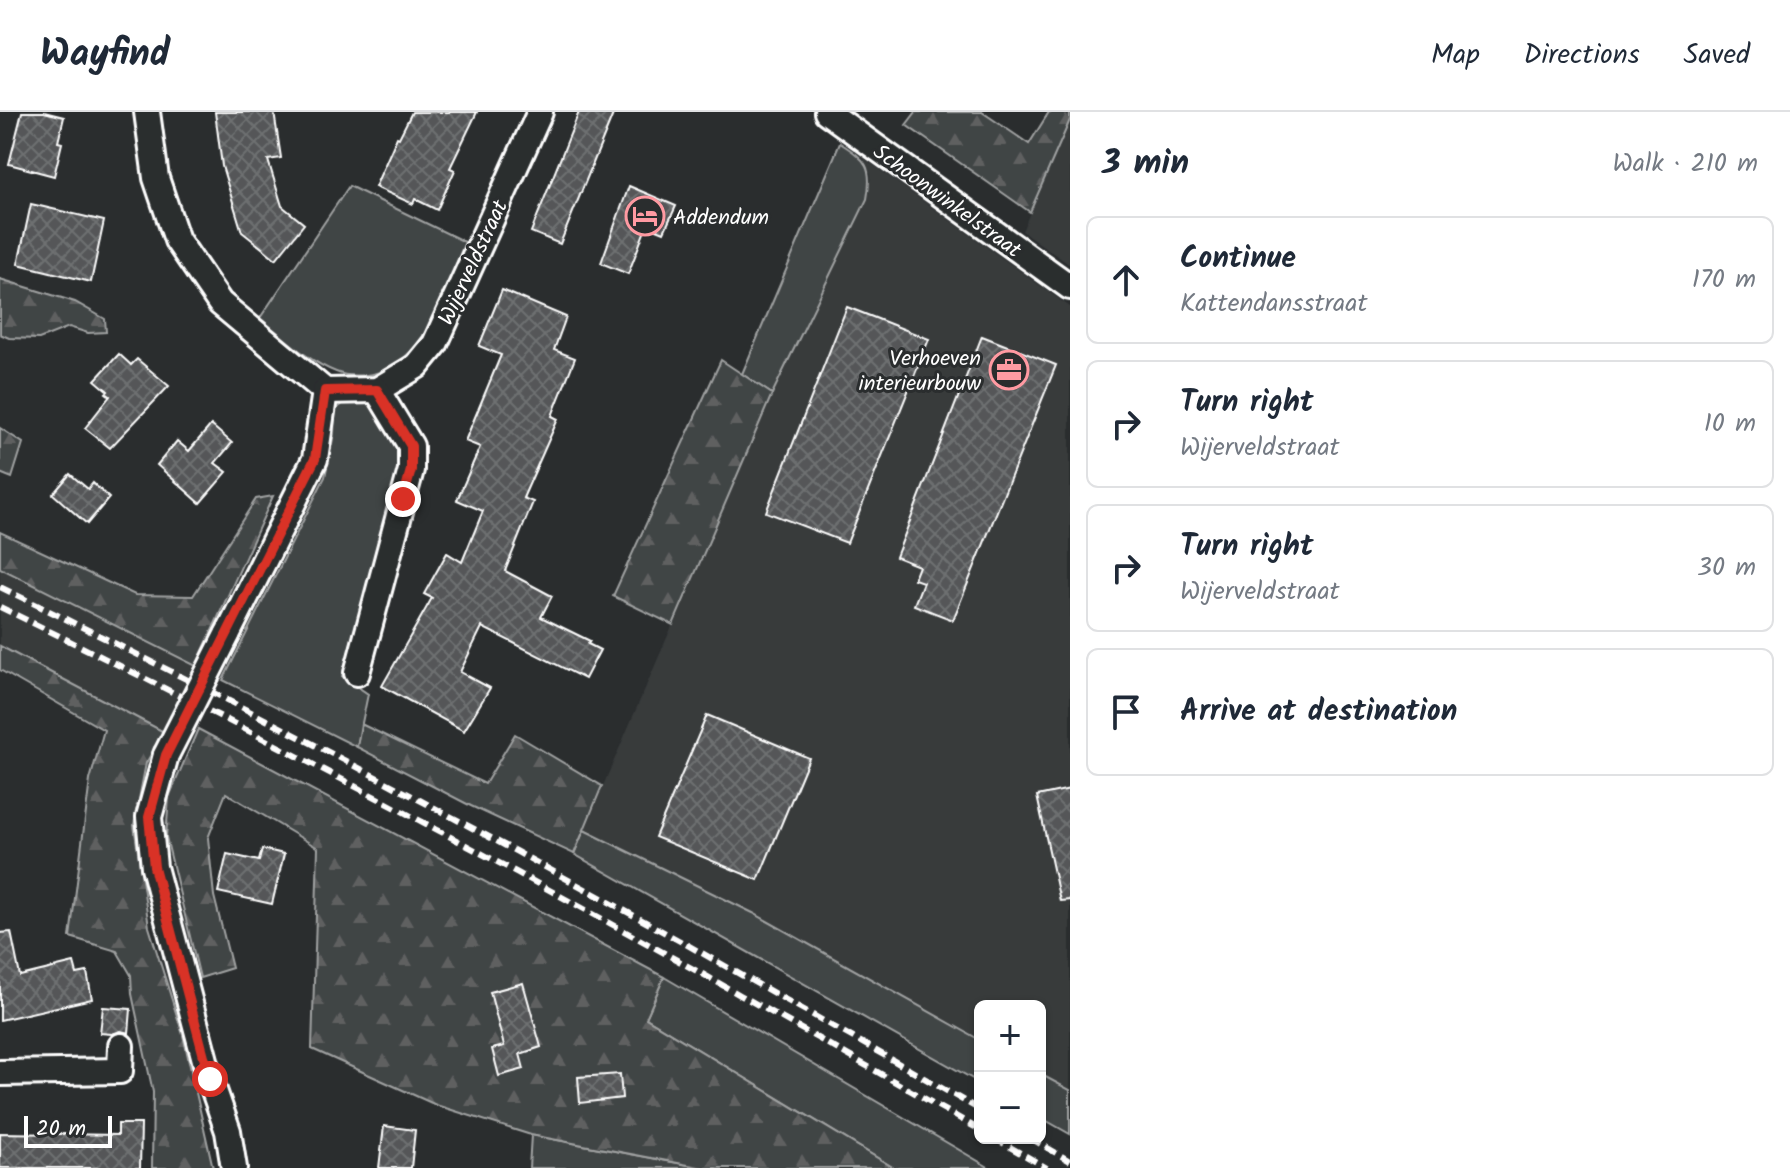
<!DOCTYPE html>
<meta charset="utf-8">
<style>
body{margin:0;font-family:Kalam,sans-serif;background:#f2f2f3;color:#1f2937}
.controls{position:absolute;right:24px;bottom:24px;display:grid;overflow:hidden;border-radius:12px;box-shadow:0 2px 6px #0004}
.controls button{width:72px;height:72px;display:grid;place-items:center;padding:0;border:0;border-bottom:2px solid #e0e1e3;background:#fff;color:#1f2937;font:40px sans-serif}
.scale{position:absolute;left:24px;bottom:20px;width:88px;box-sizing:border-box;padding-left:8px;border:4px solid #fff;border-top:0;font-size:22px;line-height:28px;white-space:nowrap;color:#fff;-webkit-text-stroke:6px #2a2d2e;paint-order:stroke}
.stop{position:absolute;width:24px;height:24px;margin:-18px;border:6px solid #d93025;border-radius:50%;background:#fff}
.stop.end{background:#d93025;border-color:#fff;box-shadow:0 2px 8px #0008}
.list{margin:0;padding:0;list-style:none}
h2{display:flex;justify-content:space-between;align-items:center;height:104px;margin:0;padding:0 32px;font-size:34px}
h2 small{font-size:26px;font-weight:400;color:#747a83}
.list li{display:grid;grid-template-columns:52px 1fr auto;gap:24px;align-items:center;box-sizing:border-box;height:128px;margin:0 16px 16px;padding:0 16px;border:2px solid #e0e1e3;border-radius:12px}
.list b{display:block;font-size:30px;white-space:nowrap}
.list p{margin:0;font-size:26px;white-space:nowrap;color:#747a83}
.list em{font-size:26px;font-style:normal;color:#747a83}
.icon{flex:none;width:44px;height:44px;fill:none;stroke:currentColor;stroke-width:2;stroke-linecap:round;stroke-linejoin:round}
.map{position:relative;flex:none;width:1070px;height:1056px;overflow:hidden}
header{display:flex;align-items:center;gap:48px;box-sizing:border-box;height:112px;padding:0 40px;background:#fff;border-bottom:2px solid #e0e1e3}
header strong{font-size:38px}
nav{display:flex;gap:44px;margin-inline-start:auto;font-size:28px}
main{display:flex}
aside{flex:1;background:#fff}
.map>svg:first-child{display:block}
</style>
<header>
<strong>Wayfind</strong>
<nav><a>Map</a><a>Directions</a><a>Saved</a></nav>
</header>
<main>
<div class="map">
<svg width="1070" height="1056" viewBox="0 0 1070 1056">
<defs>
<pattern id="forest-firs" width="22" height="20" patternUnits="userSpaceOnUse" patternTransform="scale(2)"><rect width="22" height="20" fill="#414445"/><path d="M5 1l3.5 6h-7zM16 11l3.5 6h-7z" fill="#5e6061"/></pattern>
<pattern id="building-cross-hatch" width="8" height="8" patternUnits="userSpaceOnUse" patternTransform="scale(2)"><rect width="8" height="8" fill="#555758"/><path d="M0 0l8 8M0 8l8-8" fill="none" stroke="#6e7071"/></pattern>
</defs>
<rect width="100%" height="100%" fill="#2a2d2e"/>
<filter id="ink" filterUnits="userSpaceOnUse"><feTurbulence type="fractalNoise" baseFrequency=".0125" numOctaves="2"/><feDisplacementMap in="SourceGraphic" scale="16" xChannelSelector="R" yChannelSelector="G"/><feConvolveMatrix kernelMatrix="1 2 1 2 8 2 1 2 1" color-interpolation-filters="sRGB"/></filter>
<g filter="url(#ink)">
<g fill="#373a3b">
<polygon points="1070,8 1070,153 1022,119"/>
<polygon points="861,44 1070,195 1070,978 1040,962 1040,894 980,894 980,928 753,801 584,718 772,282 867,87 871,63"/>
<polygon points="0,456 196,554 164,620 0,534"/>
</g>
<g fill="#414445" stroke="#a0a2a2" stroke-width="2">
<path d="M840,31C867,48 873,55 867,87L772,282L742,262Z"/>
<path d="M349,74L465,130C445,177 425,257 366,263C357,264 345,264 336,260C307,249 284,225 260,206Z"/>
<polygon points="355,289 372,291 402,345 342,564 368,582 357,635 223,568 325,365 334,322 335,298 343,292"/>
<polygon points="584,718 753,801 980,928 980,971 574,742"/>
<polygon points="664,865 990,1056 894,1056 646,906"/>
<polygon points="1040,962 1070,978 1070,1022 1040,1005"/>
<polygon points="531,1023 704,1056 529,1056"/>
</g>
<g fill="url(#forest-firs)" stroke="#a0a2a2" stroke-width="2">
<polygon points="916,0 982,0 1029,32 1049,0 1070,0 1070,8 1030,100 906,13"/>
<polygon points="0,167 75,190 105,207 106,220 88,221 69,215 39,227 9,226 0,222"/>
<polygon points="721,248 772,282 673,513 613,484"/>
<polygon points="0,316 23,331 12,366 0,361"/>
<polygon points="273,384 196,554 0,456 0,420 135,483 193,484 256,387"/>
<polygon points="0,534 164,620 146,651 134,713 149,815 183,923 213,1056 152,1056 153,980 132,882 131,863 117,839 70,825 90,668 104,618 0,558"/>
<polygon points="361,612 485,672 515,622 602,674 574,742 471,694 357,635"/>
<polygon points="198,617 664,865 646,906 894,1056 704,1056 531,1023 436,993 312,937 318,736 226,681 208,726 214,784 232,856 200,866 166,725 169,685"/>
</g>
<g fill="url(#building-cross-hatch)" stroke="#fff" stroke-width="2">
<polygon points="22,0 44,0 64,5 58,30 62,31 54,64 9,52"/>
<polygon points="215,0 274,0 281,46 268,48 282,94 304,112 276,147 242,120 222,54"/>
<polygon points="412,0 477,0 450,56 455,58 437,98 415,87 413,92 375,75 397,25 399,26"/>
<polygon points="579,0 614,0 560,132 531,120"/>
<polygon points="629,74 676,94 664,120 647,113 628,162 601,151"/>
<polygon points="31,92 104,109 91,170 18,152"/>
<polygon points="502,178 566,205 554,238 575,246 552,304 558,307 523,386 533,390 505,459 552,484 541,505 590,529 588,532 600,538 585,567 482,515 460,560 490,576 464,619 382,574 432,486 424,482 447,441 462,450 483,399 457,388 480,335 465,329 501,243 479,234"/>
<polygon points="847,195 929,227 847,431 766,400"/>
<polygon points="982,224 1056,253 953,508 914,493 923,470 914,467 919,454 896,445"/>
<polygon points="119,242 131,253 137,247 169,274 110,336 85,316 110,284 106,281 108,279 95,268"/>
<polygon points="211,313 232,331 215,351 227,360 200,391 157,353 177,329 189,339"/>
<polygon points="70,362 88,377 93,371 109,386 87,412 53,382"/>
<polygon points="707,603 809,646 758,768 655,725"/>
<polygon points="1070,677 1070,788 1060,789 1037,684"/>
<polygon points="262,737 284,742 272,792 218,780 227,742 259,749"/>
<polygon points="11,820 20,864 74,851 77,862 87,860 92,887 0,908 0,821"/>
<polygon points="523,871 541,935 520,942 524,957 499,964 492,937 504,934 490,880"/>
<polygon points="103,895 131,897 129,921 121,919 112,922 100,921"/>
<polygon points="620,962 622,986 580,991 578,965"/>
<polygon points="118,1012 141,1012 140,1056 0,1056 0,1021 118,1023"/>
<polygon points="384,1014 415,1018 411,1056 379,1056"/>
</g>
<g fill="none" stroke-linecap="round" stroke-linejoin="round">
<g stroke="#fff" stroke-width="30">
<g id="street">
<polyline points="147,0 156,66 177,128 220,191 325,279 315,347 227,523"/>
<polyline points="827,0 1070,175"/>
<polyline points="325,279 377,278 417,254 435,232 540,0"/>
<polyline points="357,561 411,358 411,334 377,278"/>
<polyline points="166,643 149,705 154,755 210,967 228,1019 234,1056"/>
<polyline points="0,961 120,959 121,934"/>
</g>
</g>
<use href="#street" stroke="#2a2d2e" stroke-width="24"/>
<g stroke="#fff" stroke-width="6" stroke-dasharray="12 6" stroke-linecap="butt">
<path d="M0,475C333,636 659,814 980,998"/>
<path d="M0,495C333,656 658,835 980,1018"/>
<polyline points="994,1026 1047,1056"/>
<polyline points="1030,1026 1070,1049"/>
</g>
<g stroke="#fff" stroke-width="30" stroke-linecap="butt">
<polyline id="street-bridge" points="166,643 227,523"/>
</g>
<use href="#street-bridge" stroke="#2a2d2e" stroke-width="24"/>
</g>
</g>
<g fill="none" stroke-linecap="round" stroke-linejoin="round" filter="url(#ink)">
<polyline stroke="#d93025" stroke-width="10" points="210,967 154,755 149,705 166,643 315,347 325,279 377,278 411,334 411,358 403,387"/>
</g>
<defs>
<g id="hotel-ring" transform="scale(2)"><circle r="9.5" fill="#2a2d2e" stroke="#ff9aa2" stroke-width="1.5"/><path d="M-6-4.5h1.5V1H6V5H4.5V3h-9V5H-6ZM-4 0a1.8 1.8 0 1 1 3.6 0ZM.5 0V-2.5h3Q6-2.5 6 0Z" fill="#ff9aa2"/></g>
<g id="office-ring" transform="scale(2)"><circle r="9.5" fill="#2a2d2e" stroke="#ff9aa2" stroke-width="1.5"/><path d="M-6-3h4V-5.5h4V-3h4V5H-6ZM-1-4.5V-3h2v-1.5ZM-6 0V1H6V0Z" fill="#ff9aa2"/></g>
</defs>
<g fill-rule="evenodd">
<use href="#hotel-ring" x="645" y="104"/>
<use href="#office-ring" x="1009" y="258"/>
</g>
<g text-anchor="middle" stroke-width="6" stroke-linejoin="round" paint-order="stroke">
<g font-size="22" fill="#fff" stroke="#2a2d2e">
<text transform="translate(948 88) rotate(36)" y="8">Schoonwinkelstraat</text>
<text transform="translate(472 150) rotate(-65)" y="8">Wijerveldstraat</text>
</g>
<g font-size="22" fill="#fff" stroke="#2a2d2e" text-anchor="start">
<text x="673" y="112">Addendum</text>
<text x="981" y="253" text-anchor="end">Verhoeven<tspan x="981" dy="25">interieurbouw</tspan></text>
</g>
</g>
</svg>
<div class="controls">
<button>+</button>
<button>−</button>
</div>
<div class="scale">20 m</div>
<div class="stop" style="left:210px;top:967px"></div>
<div class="stop end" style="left:403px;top:387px"></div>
</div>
<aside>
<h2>3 min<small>Walk · 210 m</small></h2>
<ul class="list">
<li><svg class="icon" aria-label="ahead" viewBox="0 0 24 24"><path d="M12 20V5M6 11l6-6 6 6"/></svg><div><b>Continue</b><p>Kattendansstraat</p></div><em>170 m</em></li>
<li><svg class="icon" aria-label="right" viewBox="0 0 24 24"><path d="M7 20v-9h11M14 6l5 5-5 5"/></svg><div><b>Turn right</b><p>Wijerveldstraat</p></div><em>10 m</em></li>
<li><svg class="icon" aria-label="right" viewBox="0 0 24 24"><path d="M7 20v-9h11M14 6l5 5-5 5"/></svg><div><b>Turn right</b><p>Wijerveldstraat</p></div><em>30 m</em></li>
<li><svg class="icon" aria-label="arrive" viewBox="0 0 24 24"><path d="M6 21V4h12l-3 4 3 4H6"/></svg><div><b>Arrive at destination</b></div></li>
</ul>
</aside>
</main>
